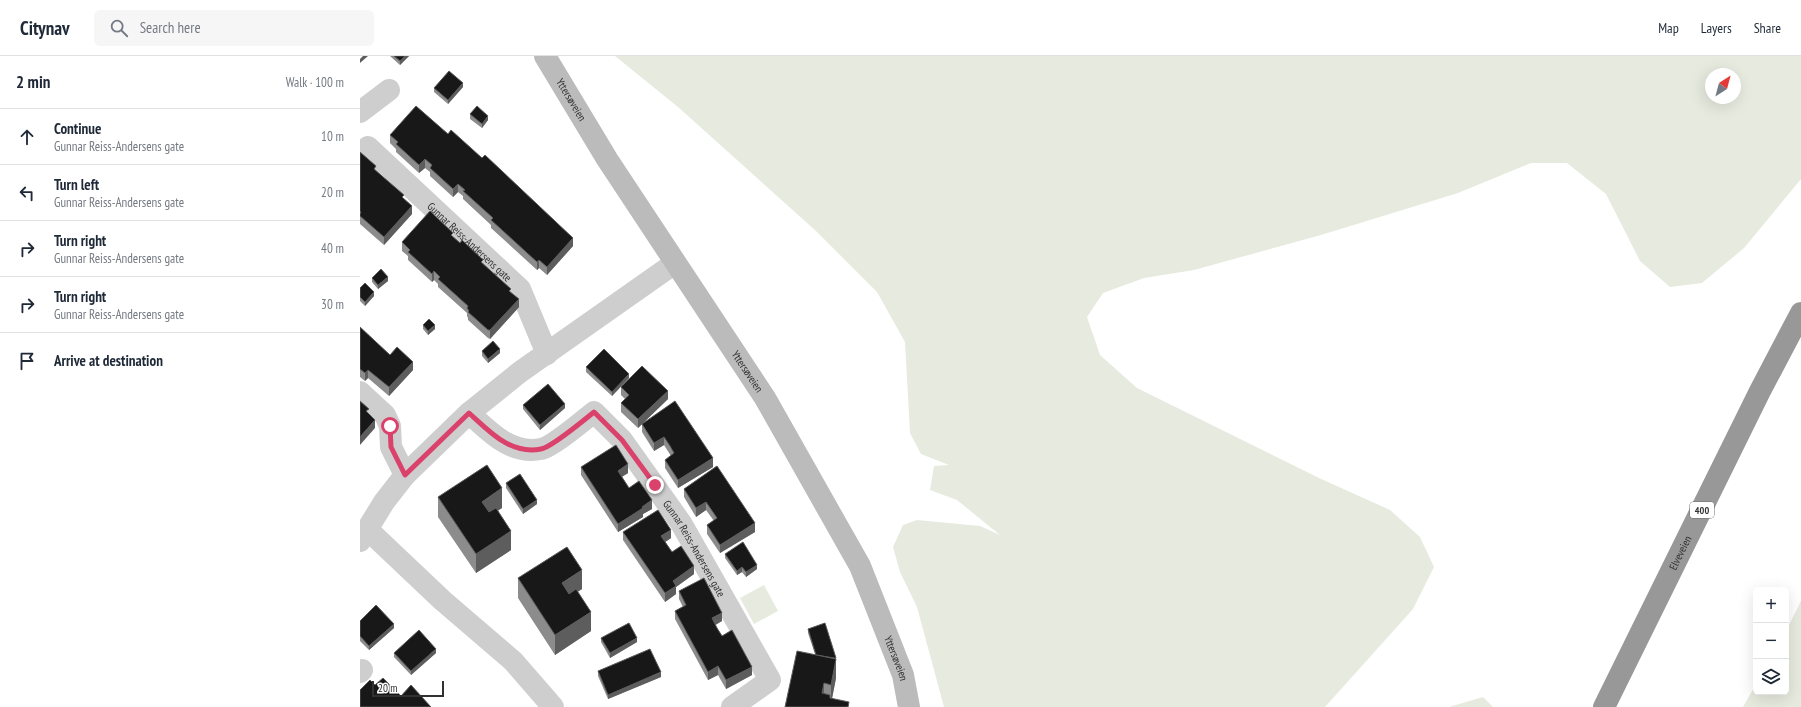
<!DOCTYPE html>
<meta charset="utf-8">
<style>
body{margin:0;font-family:"PT Sans Narrow",sans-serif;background:#f6f6f7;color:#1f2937}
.controls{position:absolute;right:12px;bottom:12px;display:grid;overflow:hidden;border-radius:6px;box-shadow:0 4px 16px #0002}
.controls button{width:36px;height:36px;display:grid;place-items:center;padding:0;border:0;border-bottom:1px solid #e0e1e3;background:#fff;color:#1f2937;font:20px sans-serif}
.compass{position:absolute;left:1345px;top:12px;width:36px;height:36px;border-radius:50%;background:#fff;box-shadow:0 4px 16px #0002;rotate:36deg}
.scale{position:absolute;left:12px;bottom:10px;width:72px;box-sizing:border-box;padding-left:4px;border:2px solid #313131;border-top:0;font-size:11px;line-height:14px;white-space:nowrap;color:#313131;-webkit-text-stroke:3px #fff;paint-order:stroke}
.stop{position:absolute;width:12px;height:12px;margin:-9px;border:3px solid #da426b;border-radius:50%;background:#fff}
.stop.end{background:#da426b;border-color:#fff;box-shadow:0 1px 4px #0008}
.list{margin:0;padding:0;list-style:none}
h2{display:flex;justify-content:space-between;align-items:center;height:52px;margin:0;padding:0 16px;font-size:17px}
h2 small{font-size:13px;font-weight:400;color:#747a83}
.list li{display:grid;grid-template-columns:26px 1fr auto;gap:12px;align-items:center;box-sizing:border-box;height:56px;padding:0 16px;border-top:1px solid #e0e1e3}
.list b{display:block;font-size:15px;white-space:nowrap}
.list p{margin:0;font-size:13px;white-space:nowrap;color:#747a83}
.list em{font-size:13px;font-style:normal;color:#747a83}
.icon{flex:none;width:22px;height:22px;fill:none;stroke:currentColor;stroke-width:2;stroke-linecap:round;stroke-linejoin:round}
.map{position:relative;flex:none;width:1441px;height:651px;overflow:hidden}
header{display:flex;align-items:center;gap:24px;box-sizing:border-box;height:56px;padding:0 20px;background:#fff;border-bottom:1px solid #e0e1e3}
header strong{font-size:19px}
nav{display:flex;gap:22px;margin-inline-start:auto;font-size:14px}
.search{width:280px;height:36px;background:#f6f6f7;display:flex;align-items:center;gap:10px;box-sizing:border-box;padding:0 14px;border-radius:6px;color:#747a83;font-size:15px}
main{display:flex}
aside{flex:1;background:#fff}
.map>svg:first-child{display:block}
</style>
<header>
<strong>Citynav</strong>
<div class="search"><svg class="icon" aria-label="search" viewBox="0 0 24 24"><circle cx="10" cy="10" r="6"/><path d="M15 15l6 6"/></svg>Search here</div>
<nav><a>Map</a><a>Layers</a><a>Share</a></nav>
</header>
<main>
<aside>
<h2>2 min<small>Walk · 100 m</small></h2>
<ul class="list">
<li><svg class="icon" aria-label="ahead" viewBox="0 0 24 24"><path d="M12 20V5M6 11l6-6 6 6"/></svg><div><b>Continue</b><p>Gunnar Reiss-Andersens gate</p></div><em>10 m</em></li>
<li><svg class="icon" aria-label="left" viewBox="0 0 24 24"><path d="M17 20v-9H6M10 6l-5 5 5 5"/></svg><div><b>Turn left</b><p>Gunnar Reiss-Andersens gate</p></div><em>20 m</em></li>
<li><svg class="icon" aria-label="right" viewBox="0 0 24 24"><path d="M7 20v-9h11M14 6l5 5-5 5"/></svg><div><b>Turn right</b><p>Gunnar Reiss-Andersens gate</p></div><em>40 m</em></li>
<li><svg class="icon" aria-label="right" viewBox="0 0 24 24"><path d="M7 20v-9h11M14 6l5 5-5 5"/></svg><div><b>Turn right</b><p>Gunnar Reiss-Andersens gate</p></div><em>30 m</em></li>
<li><svg class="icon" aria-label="arrive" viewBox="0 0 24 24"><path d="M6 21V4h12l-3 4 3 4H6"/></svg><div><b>Arrive at destination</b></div></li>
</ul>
</aside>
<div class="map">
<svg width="1441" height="651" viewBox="0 0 1441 651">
<rect width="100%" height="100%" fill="#fff"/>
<g fill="#e7eade" fill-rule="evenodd">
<path d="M255,0H1441V123L1384,192L1342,227L1310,231L1280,205L1246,138L1207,107H1171L1098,137L961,179L834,214L784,222L743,237L727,261L740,299L777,332L959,422L1030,454L1060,481L1074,511L1053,553L965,651H584L557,551L540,516L533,491L543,469L557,464L620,470L640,479L597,444L570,434L574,410L589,409L561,398L550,377L545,286L517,236L456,175L318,51ZM1351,18H1375V42H1351Z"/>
<polygon points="404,529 418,555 394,568 380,542"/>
<polygon points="1441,545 1441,651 1383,651 1396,628 1396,636 1426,636 1426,575"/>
<polygon points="1123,641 1133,651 1089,651"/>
</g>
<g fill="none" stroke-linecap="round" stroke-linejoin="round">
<g stroke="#cecece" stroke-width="22">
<polyline points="0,56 29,34"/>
<path id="s1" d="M8,91L160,233L187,298"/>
<polyline points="0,336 25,359 30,370 31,391 45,419"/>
<path id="s2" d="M109,357C129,375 150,399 181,393C192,391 224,364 234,356L262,384L321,467L410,624L372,651"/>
<polyline points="7,473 82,544 153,605 193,651"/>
<polyline points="0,485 24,446 45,419 109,357 160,316 315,207"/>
<polyline points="0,616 2,614"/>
</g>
<path stroke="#bbb" stroke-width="22" id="s3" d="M185,0L247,103L405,342L500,510L543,619L549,651"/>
<path stroke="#989898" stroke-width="22" id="s4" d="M1244,651L1400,335L1441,257"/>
</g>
<g fill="#8c8c8c">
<polygon points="30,0 49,0 40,9"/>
<polygon points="103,31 88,48 74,36 74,32"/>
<polygon points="110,58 128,64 122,72 110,63"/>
<polygon points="88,78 213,190 187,219 179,212 177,214 131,172 131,169 103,143 103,140 98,136 93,141 70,120 70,116 65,112 59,117 36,96 36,93 30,87 30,79"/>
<polygon points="0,96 16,114 44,143 52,158 24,189 0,168"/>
<polygon points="93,181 123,207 151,236 159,251 130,283 128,282 108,264 108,262 107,260 107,257 78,231 78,228 74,224 72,226 48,204 48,200 42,195 42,186"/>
<polygon points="12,222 28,225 18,233 12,226"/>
<polygon points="0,232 14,240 5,250 0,245"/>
<polygon points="63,269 75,273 68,279 63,273"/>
<polygon points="0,271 30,299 53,314 29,340 8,322 5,325 0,321"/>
<polygon points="122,295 140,297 128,307 122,300"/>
<polygon points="226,311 269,322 252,340 226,316"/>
<polygon points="261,331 308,343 284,366 353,411 318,432 305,412 305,404 311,400 304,389 294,395 282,376 282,368 278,372 261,356 261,347 265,343 261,339"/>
<polygon points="163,349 205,352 180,374 163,353"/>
<polygon points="357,410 395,476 360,497 347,478 347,469 354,465 346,454 336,461 324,441 324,433"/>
<polygon points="221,411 268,417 262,421 269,432 292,453 283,458 283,461 258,476 221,419"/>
<polygon points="146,427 177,448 163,458 146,432"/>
<polygon points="78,441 142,452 138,454 151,494 116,517 78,461"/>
<polygon points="263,476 311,482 305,486 312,496 334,518 316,531 316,538 305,546 263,484"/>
<polygon points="365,498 397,513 386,521 382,516 377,519 365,502"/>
<polygon points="158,522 222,533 217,536 231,575 195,599 158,542"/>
<polygon points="319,535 362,565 355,569 362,580 392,619 366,633 358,619 348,624 315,563 315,555 323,551 319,543"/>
<polygon points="0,565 34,572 9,594 0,585"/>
<polygon points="465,567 476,603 476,622 472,642 489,651 425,651 455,598 448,577 448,573"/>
<polygon points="241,582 277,586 250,602 241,586"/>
<polygon points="34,597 76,597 51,619 34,601"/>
<polygon points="238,615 301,621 248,643 238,620"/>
</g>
<g fill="#5d5d5d">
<polygon points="3,0 8,0 0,7 0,3"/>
<polygon points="45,0 49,0 40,9 40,5"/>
<polygon points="103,27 103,31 88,48 88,44"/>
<polygon points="128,60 128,64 122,72 122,68"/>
<polygon points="65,103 65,112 59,117 59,109"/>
<polygon points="98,128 98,136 93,141 93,133"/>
<polygon points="52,150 52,158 24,189 24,181"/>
<polygon points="213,182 213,190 187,219 187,211"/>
<polygon points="179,204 179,212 177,214 177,206"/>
<polygon points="74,215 74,224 72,226 72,218"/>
<polygon points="28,221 28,225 18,233 18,229"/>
<polygon points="14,236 14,240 5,250 5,246"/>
<polygon points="159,243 159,251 130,283 130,274"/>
<polygon points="75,269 75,273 68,279 68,275"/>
<polygon points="140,293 140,297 128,307 128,303"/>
<polygon points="53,306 53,314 29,340 29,331"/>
<polygon points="8,314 8,322 5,325 5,317"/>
<polygon points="269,318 269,322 252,340 252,336"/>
<polygon points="308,335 308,343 278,372 278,363"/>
<polygon points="205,348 205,352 180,374 180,369"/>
<polygon points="15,364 15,372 0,389 0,381"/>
<polygon points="304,381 304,389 294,395 294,387"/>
<polygon points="353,402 353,411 318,432 318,424"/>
<polygon points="268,408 268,417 258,423 258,415"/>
<polygon points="142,432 142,452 122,465 122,446"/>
<polygon points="177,444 177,448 163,458 163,453"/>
<polygon points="292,444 292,453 283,458 283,461 258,476 258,468"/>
<polygon points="346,446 346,454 336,461 336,452"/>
<polygon points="395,467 395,476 360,497 360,489"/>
<polygon points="311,474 311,482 301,489 301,480"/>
<polygon points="151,475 151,494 116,517 116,498"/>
<polygon points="397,509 397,513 386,521 386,516"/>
<polygon points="334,510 334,518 316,531 316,538 305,546 305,537 313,525"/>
<polygon points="382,511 382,516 377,519 377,515"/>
<polygon points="222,514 222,533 202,546 202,527"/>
<polygon points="231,556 231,575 195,599 195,579"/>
<polygon points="362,557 362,565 352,571 352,562"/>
<polygon points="34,568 34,572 9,594 9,590"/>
<polygon points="277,582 277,586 250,602 250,597"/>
<polygon points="76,593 76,597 51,619 51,615"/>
<polygon points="476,602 476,622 471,648 471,629 459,611"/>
<polygon points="358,610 358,619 348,624 348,616"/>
<polygon points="392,611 392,619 366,633 366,624"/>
<polygon points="301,616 301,621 248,643 248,639"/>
<polygon points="464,627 464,646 462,637"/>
</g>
<g fill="#181818" stroke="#5d5d5d">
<polygon points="34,0 45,0 40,5"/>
<polygon points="89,15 103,27 88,44 74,32"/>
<polygon points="56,50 88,78 91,74 122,102 125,99 213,182 187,211 179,204 177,206 131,164 133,162 103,135 105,134 98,128 93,133 70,112 72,109 65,103 59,109 36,88 38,86 30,79"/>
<polygon points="117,50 128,60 122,68 110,58"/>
<polygon points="0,96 16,110 14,113 44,139 42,141 52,150 24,181 0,160 0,158 1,156 0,155"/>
<polygon points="70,155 93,177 91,179 100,187 102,184 123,204 121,206 151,233 149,235 159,243 130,274 128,274 108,256 109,255 107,252 108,250 78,223 80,221 74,215 72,218 48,196 50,194 42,186"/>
<polygon points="21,213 28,221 18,229 12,222"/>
<polygon points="5,227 14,236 5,246 0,241 0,232"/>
<polygon points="69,263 75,269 68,275 63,269"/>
<polygon points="0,271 30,299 37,291 53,306 29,331 8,314 5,317 0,313"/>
<polygon points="133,285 140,293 128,303 122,295"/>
<polygon points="244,293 269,318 252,336 226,311"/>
<polygon points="282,310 308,335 278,363 261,347 269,339 261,331"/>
<polygon points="188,328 205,348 180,369 163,349"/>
<polygon points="0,345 9,353 6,355 15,364 0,381"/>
<polygon points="315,345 353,402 318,424 305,404 314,397 310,390 304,381 294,387 282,368"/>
<polygon points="256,389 268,408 258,415 269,432 279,425 292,444 282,451 283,452 258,468 221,411"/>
<polygon points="127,409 142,432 122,446 129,456 136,452 151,475 116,498 78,441"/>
<polygon points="357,410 395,467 360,489 347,469 357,462 346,446 336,452 324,433"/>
<polygon points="160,418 177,444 163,453 146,427"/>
<polygon points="298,454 311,474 301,480 312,496 321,490 334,510 313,525 316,530 305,537 263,476"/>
<polygon points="383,486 397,509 386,516 382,511 377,515 365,498"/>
<polygon points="207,491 222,514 202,527 209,538 216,533 231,556 195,579 158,522"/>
<polygon points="344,522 362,557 352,562 357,572 362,580 372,574 392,611 366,624 358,610 348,616 315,555 326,549 319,535"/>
<polygon points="16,549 34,568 9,590 0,580 0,565"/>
<polygon points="269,567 277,582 250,597 241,582"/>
<polygon points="465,567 476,602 474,602 456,599 448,573"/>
<polygon points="59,574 76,593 51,615 34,597"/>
<polygon points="290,593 301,616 248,639 238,615"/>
<polygon points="437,595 476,603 471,629 464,627 462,637 470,639 470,642 489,646 488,651 425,651"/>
<polygon points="23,622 41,640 51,629 71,651 0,651 0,634 10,624 15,629"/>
</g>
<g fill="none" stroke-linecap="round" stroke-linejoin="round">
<path stroke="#da426b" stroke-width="5" d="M30,370L31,391L45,419L109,357C129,375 150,399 181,393C192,391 224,364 234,356L262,384L295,429"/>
</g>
<g text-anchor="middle" stroke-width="4" stroke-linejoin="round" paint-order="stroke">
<rect fill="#fff" stroke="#6f6f6f" stroke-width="1" x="1330" y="446" width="24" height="16" rx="3"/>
<g font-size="10" font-weight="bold" fill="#313131">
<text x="1342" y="458">400</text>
</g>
<g font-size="11" fill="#313131" stroke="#fff">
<text dy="4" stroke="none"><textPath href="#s3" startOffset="51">Yttersøveien</textPath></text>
<text dy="4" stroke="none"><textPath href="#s1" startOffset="139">Gunnar Reiss-Andersens gate</textPath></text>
<text dy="4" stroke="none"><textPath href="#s3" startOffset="375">Yttersøveien</textPath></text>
<text dy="4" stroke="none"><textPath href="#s2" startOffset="319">Gunnar Reiss-Andersens gate</textPath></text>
<text dy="4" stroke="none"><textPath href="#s4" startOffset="172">Elveveien</textPath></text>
<text dy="4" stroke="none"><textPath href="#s3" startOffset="699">Yttersøveien</textPath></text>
</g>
</g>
</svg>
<div class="controls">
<button>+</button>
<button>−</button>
<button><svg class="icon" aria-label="layers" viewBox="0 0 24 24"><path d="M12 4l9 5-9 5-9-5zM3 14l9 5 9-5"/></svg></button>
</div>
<svg class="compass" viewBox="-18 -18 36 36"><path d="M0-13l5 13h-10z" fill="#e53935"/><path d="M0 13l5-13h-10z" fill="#747a83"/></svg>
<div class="scale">20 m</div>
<div class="stop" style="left:30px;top:370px"></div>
<div class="stop end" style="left:295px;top:429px"></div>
</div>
</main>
